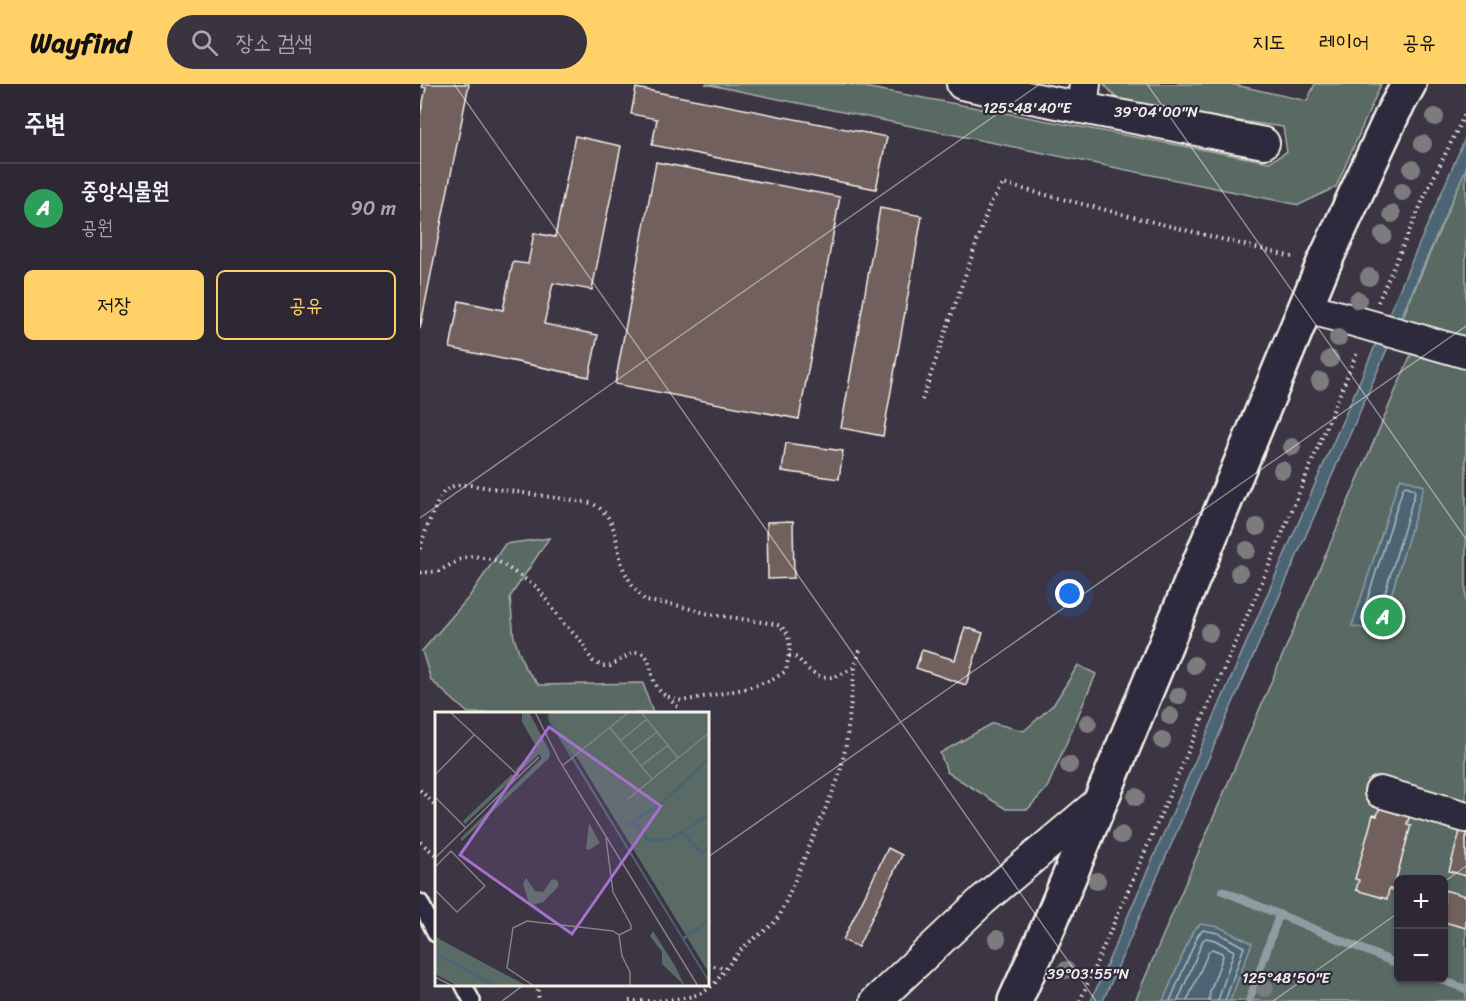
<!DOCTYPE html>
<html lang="ko">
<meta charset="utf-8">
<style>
body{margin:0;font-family:Sriracha,"Poor Story",sans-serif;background:#39343f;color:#f1f3f6}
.controls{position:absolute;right:18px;bottom:18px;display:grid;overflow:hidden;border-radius:9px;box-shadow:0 2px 4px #0004}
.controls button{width:54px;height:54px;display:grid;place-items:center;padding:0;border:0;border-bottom:2px solid #48444e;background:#2d2833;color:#f1f3f6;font:30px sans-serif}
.you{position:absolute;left:650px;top:510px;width:21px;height:21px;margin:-15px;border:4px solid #fff;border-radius:50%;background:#1a73e8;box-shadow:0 0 0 9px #1a73e833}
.badge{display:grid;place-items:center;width:39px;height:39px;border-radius:50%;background:#ffd166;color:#fff;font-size:20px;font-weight:700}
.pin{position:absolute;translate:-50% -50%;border:3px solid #fff;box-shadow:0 2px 6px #0006}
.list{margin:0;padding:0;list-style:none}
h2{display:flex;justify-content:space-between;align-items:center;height:78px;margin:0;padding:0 24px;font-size:26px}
h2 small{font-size:20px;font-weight:400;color:#a7a6ac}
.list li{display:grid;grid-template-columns:39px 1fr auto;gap:18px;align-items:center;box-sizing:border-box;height:90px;padding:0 24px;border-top:2px solid #48444e}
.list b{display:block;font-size:22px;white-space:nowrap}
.list p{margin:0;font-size:20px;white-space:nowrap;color:#a7a6ac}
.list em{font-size:20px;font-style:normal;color:#a7a6ac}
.actions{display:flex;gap:12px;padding:18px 24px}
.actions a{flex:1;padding:14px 0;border:2px solid #ffd166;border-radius:9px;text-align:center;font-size:21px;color:#ffd166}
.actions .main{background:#ffd166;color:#111}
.icon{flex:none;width:33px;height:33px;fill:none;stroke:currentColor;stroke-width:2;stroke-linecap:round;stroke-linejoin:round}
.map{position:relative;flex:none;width:1046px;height:917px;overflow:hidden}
header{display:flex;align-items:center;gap:36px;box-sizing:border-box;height:84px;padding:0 30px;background:#ffd166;color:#111}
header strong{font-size:28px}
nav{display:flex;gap:33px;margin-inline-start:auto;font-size:21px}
.search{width:420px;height:54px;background:#39343f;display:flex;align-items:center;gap:15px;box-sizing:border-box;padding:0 21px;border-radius:33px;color:#a7a6ac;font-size:22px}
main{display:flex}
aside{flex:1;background:#2d2833}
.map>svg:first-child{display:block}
</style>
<header>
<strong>Wayfind</strong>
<div class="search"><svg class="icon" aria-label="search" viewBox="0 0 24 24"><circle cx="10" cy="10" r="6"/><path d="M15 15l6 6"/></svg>장소 검색</div>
<nav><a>지도</a><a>레이어</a><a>공유</a></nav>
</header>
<main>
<aside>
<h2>주변<small></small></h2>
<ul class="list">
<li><span class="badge" style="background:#2e9e5b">A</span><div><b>중앙식물원</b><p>공원</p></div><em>90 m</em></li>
</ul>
<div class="actions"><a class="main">저장</a><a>공유</a></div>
</aside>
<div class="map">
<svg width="1046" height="917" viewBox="0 0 1046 917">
<rect width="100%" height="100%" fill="#3c3544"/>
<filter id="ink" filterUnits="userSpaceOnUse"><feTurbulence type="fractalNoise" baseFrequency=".0167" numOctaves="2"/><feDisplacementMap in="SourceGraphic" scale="12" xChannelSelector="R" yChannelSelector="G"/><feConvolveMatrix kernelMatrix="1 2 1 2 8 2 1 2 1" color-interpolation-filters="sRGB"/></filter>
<g filter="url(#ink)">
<g fill="#596b64" stroke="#a6aea6" stroke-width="1.5" fill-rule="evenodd">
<polygon points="285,0 428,0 849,78 867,68 863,43 736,25 698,16 684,0 811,0 887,17 895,0 961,0 916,103 879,121"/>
<path d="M1046,84V917H715L1001,247L979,242ZM978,796H1024V894H978Z"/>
<polygon points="129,454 90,513 94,554 105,584 119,601 223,599 233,629 48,629 11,596 2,567 49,513 85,460"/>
<polygon points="658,581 676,590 627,704 608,725 586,725 527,688 520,669 573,639 604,647 634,620"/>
</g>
<g fill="#4c6574" stroke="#8f9da2" stroke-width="1.5">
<polygon points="1046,52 1046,84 683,917 671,917"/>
<polygon points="981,394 1004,402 960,548 932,542 978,399"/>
<polygon points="781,840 799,843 832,859 810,917 743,917 773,847"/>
</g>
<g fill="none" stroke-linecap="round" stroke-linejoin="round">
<g stroke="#b1b9ba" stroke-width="1.5">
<polygon points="986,402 994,405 995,408 956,539 953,541 943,538 941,535 983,404"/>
<polyline points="750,917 778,851 783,846 798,849 824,863 805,917"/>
<polyline points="758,917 783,856 786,854 795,856 814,867 798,917"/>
<polyline points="767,917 789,867 792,865 802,869 803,872 790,908 789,917"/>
</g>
<g stroke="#8f9da2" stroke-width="8">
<polyline points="803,807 978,880"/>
<polyline points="1016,894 1046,905"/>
<polyline points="829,917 859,831"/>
</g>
</g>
<g fill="#72615f" stroke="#f4f1e8" stroke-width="1.5">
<polygon points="2,0 49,0 0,245 0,32 6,4 2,3"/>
<polygon points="216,4 467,53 456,105 232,61 237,35 211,30"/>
<polygon points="155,52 201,62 172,206 133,199 124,240 178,251 169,293 30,264 39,217 83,226 93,178 108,180 114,149 135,153"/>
<polygon points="236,78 420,113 379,335 195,300"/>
<polygon points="460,124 502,132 463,352 421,344"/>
<polygon points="366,359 423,367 419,395 362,387"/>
<polygon points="373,437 374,494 348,495 347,438"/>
<polygon points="545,543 563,549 546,601 496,584 502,566 535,576"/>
<polygon points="960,722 990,731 987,740 991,741 973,806 969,805 967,815 936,806 939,796 935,795 953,731 957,732"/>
<polygon points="1040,747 1046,749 1046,792 1029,787"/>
<polygon points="468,764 482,771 438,863 423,856"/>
<polygon points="1024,806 1046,812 1046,844 1024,838"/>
</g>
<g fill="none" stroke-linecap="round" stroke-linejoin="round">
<g stroke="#f4f1e8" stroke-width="20">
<g id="service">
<polyline points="0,818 16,850"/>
<polyline points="43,900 52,917"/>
</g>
</g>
<g stroke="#f4f1e8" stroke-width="34">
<g id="minor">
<polyline points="542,0 662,24 665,0"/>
<polyline points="662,24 844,59"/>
<polyline points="885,223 1046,269"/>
<polyline points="960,708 1046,733"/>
<polyline points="456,917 563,816 680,717"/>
</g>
</g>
<g stroke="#f4f1e8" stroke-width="38">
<polyline id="primary" points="595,917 630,839 903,181 974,27 989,0"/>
</g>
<g stroke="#f4f1e8" stroke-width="4" stroke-dasharray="1.5 4.5" stroke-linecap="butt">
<polyline points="958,218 1007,107 1046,28"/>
<polyline points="502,316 570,120 583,100 876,174"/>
<path d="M0,465C3,453 7,444 11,433C21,412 22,399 50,401L171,419C197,431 195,456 202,481C206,493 217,508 226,517L256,521L289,530L355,540L361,542L368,551L370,564L366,587L352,596L324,605L262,617L246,612L259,624"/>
<path d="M0,489L19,487L43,474L53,472L76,476L117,503L144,540L163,559L168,570L173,577L182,582H190L214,568C239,568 223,598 246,612"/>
<path d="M369,572C377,572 379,576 385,582C402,599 415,595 434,583"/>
<polyline points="0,706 16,722"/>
<polyline points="0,758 16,771"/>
<polyline points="288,881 305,884"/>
<polyline points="117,900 119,917"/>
<polyline points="209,917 230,917"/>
<path d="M233,917C254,915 279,916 295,899C305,887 313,873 325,862C337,851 351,845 360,831L419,693L426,661L435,583L440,566"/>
<polyline points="660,917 853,472 938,266"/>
</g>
<use href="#service" stroke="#2f2a3d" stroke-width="15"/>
<use href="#minor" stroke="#2f2a3d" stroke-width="30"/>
<use href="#primary" stroke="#2f2a3d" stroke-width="33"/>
</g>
<g fill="#7b7b7e">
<circle cx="1015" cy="33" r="9"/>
<circle cx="1003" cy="60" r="9"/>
<circle cx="992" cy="85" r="9"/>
<circle cx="982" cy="108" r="9"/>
<circle cx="972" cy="130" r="9"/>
<circle cx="963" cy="151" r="9"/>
<circle cx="949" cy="193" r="9"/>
<circle cx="938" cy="216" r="9"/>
<circle cx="918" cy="254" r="9"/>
<circle cx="910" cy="275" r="9"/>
<circle cx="900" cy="297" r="9"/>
<circle cx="872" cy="363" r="9"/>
<circle cx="862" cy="386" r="9"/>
<circle cx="837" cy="443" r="9"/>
<circle cx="827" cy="466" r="9"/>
<circle cx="819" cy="489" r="9"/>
<circle cx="789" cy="549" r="9"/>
<circle cx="774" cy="581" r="9"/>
<circle cx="758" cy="612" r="9"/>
<circle cx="750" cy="632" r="9"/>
<circle cx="668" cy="639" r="9"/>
<circle cx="742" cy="656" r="9"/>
<circle cx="649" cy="681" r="9"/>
<circle cx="716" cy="713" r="9"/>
<circle cx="701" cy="751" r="9"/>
<circle cx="677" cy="797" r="9"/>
<circle cx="577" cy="855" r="9"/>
<circle cx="646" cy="886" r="9"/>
<circle cx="845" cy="904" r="9"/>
</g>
</g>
<path fill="none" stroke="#f4f1e8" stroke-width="1.5" stroke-opacity="0.45" d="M34,0L676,917M727,0L1046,455M0,434L620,0M288,773L1046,242M1024,798L1046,782M82,917L105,900M853,917L978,829"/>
<g transform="translate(15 628)">
<rect width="274" height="274" fill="#3c3544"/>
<path d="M87,0H94L115,40L114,46L27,129L25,127L107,46L104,42L86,59L80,58L102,36L87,10ZM113,0H274V261L140,42L138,44L116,10ZM77,62L80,65L30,112L28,109ZM154,111L165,131L154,138L151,137ZM91,166L100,179L108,180L117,167L123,169V175L108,190L98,193L94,191L88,172ZM218,219L240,254L250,274L227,252V240L215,224ZM0,224L6,228L92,274H23L0,262Z" fill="#596b64"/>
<path d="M111,0L274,268V271L114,10Z" fill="#4c6574"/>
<path fill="none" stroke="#4c6574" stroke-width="3" d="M200,110L213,128M192,114L227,91L275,45M248,121L267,141L273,136M209,128L235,127L275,102M249,226L275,208M0,241L61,274"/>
<path fill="none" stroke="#868086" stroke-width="1.5" d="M100,0L124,48L263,274M175,16L217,67M185,29L212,7M195,41L222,20M243,46L275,20M127,54L194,0M206,54L233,33M0,63L39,23M84,64L104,45M0,85L31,116M193,87L243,46L206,0M171,126L178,180L196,213V217L184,223M0,146L84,64L15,0M0,155L16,139L50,174L22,200L0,178M0,265L18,274M99,274L72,256L78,216L92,209L178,219L184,223L187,244L195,260V274"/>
<path fill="#a571cd" fill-opacity="0.15" stroke="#a571cd" stroke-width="3" d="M114,15L226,94L137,222L25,143Z"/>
<rect width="274" height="274" fill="none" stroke="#f4f1e8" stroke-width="3"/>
</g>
<g font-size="15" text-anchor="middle" fill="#f4f1e8" stroke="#2f2a3d" stroke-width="4.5" stroke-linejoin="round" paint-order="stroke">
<text x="607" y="29">125°48'40"E</text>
<text x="736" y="33">39°04'00"N</text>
<text x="668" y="895">39°03'55"N</text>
<text x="866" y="899">125°48'50"E</text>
</g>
</svg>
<div class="controls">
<button>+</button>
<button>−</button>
</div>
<div class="you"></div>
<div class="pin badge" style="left:963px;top:533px;background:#2e9e5b">A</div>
</div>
</main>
